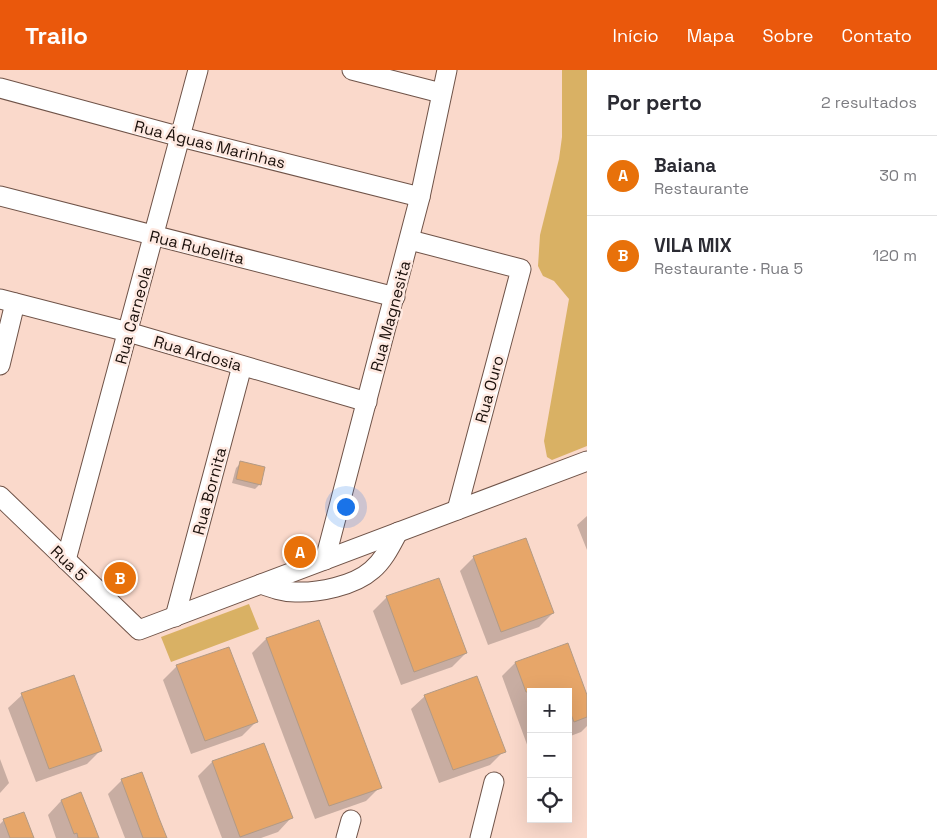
<!DOCTYPE html>
<html lang="pt">
<meta charset="utf-8">
<style>
body{margin:0;font-family:"Space Grotesk",sans-serif;background:#f2f2f3;color:#2b2b33}
.controls{position:absolute;right:15px;bottom:15px;display:grid;overflow:hidden;border-radius:0px;box-shadow:0 5px 20px #0002}
.controls button{width:45px;height:45px;display:grid;place-items:center;padding:0;border:0;border-bottom:1px solid #e1e1e2;background:#fff;color:#2b2b33;font:25px sans-serif}
.you{position:absolute;left:345px;top:436px;width:18px;height:18px;margin:-12px;border:4px solid #fff;border-radius:50%;background:#1a73e8;box-shadow:0 0 0 8px #1a73e833}
.badge{display:grid;place-items:center;width:32px;height:32px;border-radius:50%;background:#ea580c;color:#fff;font-size:16px;font-weight:700}
.pin{position:absolute;translate:-50% -50%;border:2px solid #fff;box-shadow:0 1px 5px #0006}
.list{margin:0;padding:0;list-style:none}
h2{display:flex;justify-content:space-between;align-items:center;height:65px;margin:0;padding:0 20px;font-size:21px}
h2 small{font-size:16px;font-weight:400;color:#7c7c81}
.list li{display:grid;grid-template-columns:32px 1fr auto;gap:15px;align-items:center;box-sizing:border-box;height:80px;padding:0 20px;border-top:1px solid #e1e1e2}
.list b{display:block;font-size:19px;white-space:nowrap}
.list p{margin:0;font-size:16px;white-space:nowrap;color:#7c7c81}
.list em{font-size:16px;font-style:normal;color:#7c7c81}
.icon{flex:none;width:28px;height:28px;fill:none;stroke:currentColor;stroke-width:2;stroke-linecap:round;stroke-linejoin:round}
.map{position:relative;flex:none;width:587px;height:768px;overflow:hidden}
header{display:flex;align-items:center;gap:30px;box-sizing:border-box;height:70px;padding:0 25px;background:#ea580c;color:#fff}
header strong{font-size:24px}
nav{display:flex;gap:28px;margin-inline-start:auto;font-size:18px}
main{display:flex}
aside{flex:1;background:#fff}
.map>svg:first-child{display:block}
</style>
<header>
<strong>Trailo</strong>
<nav><a>Início</a><a>Mapa</a><a>Sobre</a><a>Contato</a></nav>
</header>
<main>
<div class="map">
<svg width="587" height="768" viewBox="0 0 587 768">
<rect width="100%" height="100%" fill="#fad9cb"/>
<g fill="#d9b164">
<polygon points="562,0 587,0 587,376 552,390 547,387 544,371 569,229 554,211 543,206 538,196 540,165 559,89 562,67"/>
<polygon points="249,534 259,559 171,592 161,567"/>
</g>
<g fill="#0003">
<polygon points="241,393 260,414 255,419 232,413 236,398"/>
<polygon points="587,446 587,480 577,455"/>
<polygon points="474,487 553,543 539,557 488,575 460,501"/>
<polygon points="387,527 466,583 452,597 401,615 373,541"/>
<polygon points="318,552 380,717 366,731 315,749 252,583 266,569"/>
<polygon points="515,593 587,628 587,656 581,662 568,667 568,622 531,622 531,680 529,680 502,606"/>
<polygon points="177,596 256,652 242,666 191,684 163,610"/>
<polygon points="22,625 101,680 87,694 36,712 8,638"/>
<polygon points="425,626 504,681 490,695 439,713 411,639"/>
<polygon points="264,674 291,748 278,762 261,768 222,768 198,706 212,692"/>
<polygon points="0,689 9,713 0,723"/>
<polygon points="122,710 165,768 125,768 108,724"/>
<polygon points="61,731 97,768 56,768 48,745"/>
<polygon points="4,750 32,768 0,768 0,754"/>
</g>
<g fill="#e7a669" stroke="#b29a85">
<polygon points="240,391 265,397 261,415 236,409"/>
<polygon points="526,468 554,543 501,562 473,486"/>
<polygon points="439,508 467,583 414,602 386,526"/>
<polygon points="319,550 382,718 329,736 266,568"/>
<polygon points="568,573 587,625 587,647 574,652 568,637 568,622 526,622 515,592"/>
<polygon points="229,577 258,652 205,671 176,595"/>
<polygon points="74,605 102,681 49,699 21,623"/>
<polygon points="477,606 506,682 453,700 424,625"/>
<polygon points="264,673 293,748 240,767 212,691"/>
<polygon points="142,702 159,748 167,768 143,768 121,709"/>
<polygon points="81,722 99,768 78,768 77,763 74,764 61,730"/>
<polygon points="24,742 34,768 10,768 3,749"/>
</g>
<g fill="none" stroke-linecap="round" stroke-linejoin="round">
<g stroke="#6f5348" stroke-width="21">
<g id="minor">
<polyline points="352,0 441,23"/>
<polyline points="0,18 181,67 420,127"/>
<polyline points="0,126 395,227"/>
<polyline points="410,170 521,199 457,440"/>
<polyline points="0,229 128,262 367,332"/>
<polyline points="0,295 15,233"/>
<polyline points="0,426 139,560 587,391"/>
<polyline points="66,490 198,0"/>
<polyline points="325,490 420,127 447,0"/>
<path d="M261,514C272,518 283,522 295,522C318,523 354,516 372,500C384,490 391,475 398,462"/>
<polyline points="175,547 242,296"/>
<polyline points="346,768 351,750"/>
<polyline points="480,768 494,712"/>
</g>
</g>
<use href="#minor" stroke="#fff" stroke-width="19"/>
</g>
<g text-anchor="middle" stroke-width="5" stroke-linejoin="round" paint-order="stroke">
<g font-size="16" fill="#1b100b" stroke="#fee9e1">
<text transform="translate(210 74) rotate(14)" y="6">Rua Águas Marinhas</text>
<text transform="translate(197 177) rotate(14)" y="6">Rua Rubelita</text>
<text transform="translate(133 245) rotate(-75)" y="6">Rua Carneola</text>
<text transform="translate(390 246) rotate(-75)" y="6">Rua Magnesita</text>
<text transform="translate(198 283) rotate(16)" y="6">Rua Ardosia</text>
<text transform="translate(489 319) rotate(-75)" y="6">Rua Ouro</text>
<text transform="translate(209 421) rotate(-75)" y="6">Rua Bornita</text>
<text transform="translate(69 493) rotate(44)" y="6">Rua 5</text>
</g>
</g>
</svg>
<div class="controls">
<button>+</button>
<button>−</button>
<button><svg class="icon" aria-label="locate" viewBox="0 0 24 24"><circle cx="12" cy="12" r="6"/><path d="M12 2v4M12 18v4M2 12h4M18 12h4"/></svg></button>
</div>
<div class="you"></div>
<div class="pin badge" style="left:300px;top:482px;background:#e8710a">A</div>
<div class="pin badge" style="left:120px;top:508px;background:#e8710a">B</div>
</div>
<aside>
<h2>Por perto<small>2 resultados</small></h2>
<ul class="list">
<li><span class="badge" style="background:#e8710a">A</span><div><b>Baiana</b><p>Restaurante</p></div><em>30 m</em></li>
<li><span class="badge" style="background:#e8710a">B</span><div><b>VILA MIX</b><p>Restaurante · Rua 5</p></div><em>120 m</em></li>
</ul>
</aside>
</main>
